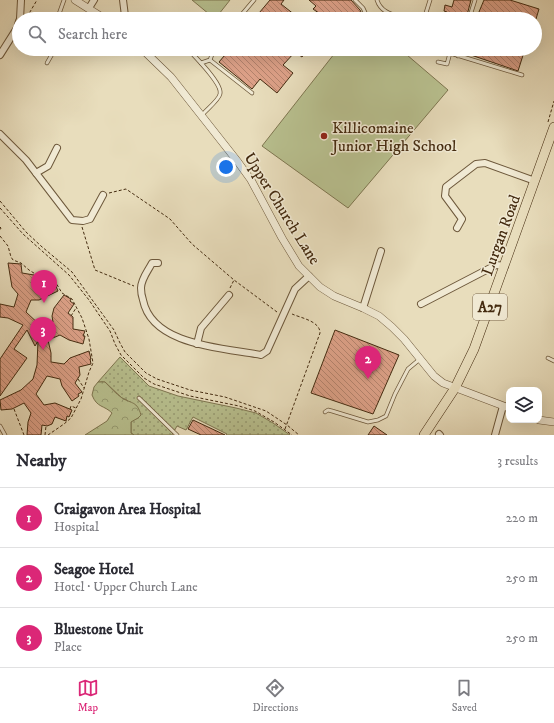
<!DOCTYPE html>
<meta charset="utf-8">
<style>
body{margin:0;font-family:"IM FELL DW Pica",serif;background:#f2f2f3;color:#2b2b33}
.controls{position:absolute;right:12px;bottom:12px;display:grid;overflow:hidden;border-radius:8px;box-shadow:0 4px 16px #0002}
.controls button{width:36px;height:36px;display:grid;place-items:center;padding:0;border:0;border-bottom:1px solid #e1e1e2;background:#fff;color:#2b2b33;font:20px sans-serif}
.you{position:absolute;left:226px;top:167px;width:14px;height:14px;margin:-10px;border:3px solid #fff;border-radius:50%;background:#1a73e8;box-shadow:0 0 0 6px #1a73e833}
.badge{display:grid;place-items:center;width:26px;height:26px;border-radius:50%;background:#db2777;color:#fff;font-size:13px;font-weight:700}
.pin{position:absolute;translate:-50% -33px;filter:drop-shadow(0 1px 2px #0008)}
.pin::after{content:'';position:absolute;top:21px;width:14px;height:12px;background:inherit;clip-path:polygon(0 0,100% 0,50% 100%)}
.list{margin:0;padding:0;list-style:none}
h2{display:flex;justify-content:space-between;align-items:center;height:52px;margin:0;padding:0 16px;font-size:17px}
h2 small{font-size:13px;font-weight:400;color:#7c7c81}
.list li{display:grid;grid-template-columns:26px 1fr auto;gap:12px;align-items:center;box-sizing:border-box;height:60px;padding:0 16px;border-top:1px solid #e1e1e2}
.list b{display:block;font-size:15px;white-space:nowrap}
.list p{margin:0;font-size:13px;white-space:nowrap;color:#7c7c81}
.list em{font-size:13px;font-style:normal;color:#7c7c81}
.icon{flex:none;width:22px;height:22px;fill:none;stroke:currentColor;stroke-width:2;stroke-linecap:round;stroke-linejoin:round}
.map{position:relative;flex:none;width:554px;height:435px;overflow:hidden}
.search{position:absolute;background:#fff;box-shadow:0 4px 16px #0002;left:12px;right:12px;top:12px;height:44px;display:flex;align-items:center;gap:10px;box-sizing:border-box;padding:0 14px;border-radius:22px;color:#7c7c81;font-size:15px}
.sheet{height:232px;background:#fff}
nav{display:flex;justify-content:space-around;align-items:center;box-sizing:border-box;height:56px;border-top:1px solid #e1e1e2;background:#fff;font-size:11px;color:#7c7c81}
nav a{display:grid;justify-items:center;gap:2px}
nav .on{color:#db2777}
.map>svg:first-child{display:block}
</style>
<div class="map">
<svg width="554" height="435" viewBox="0 0 554 435">
<defs>
<pattern id="grass-dots" width="8" height="8" patternUnits="userSpaceOnUse"><rect width="8" height="8" fill="#b8c08f"/><path d="M2 2h.1M6 6h.1" fill="none" stroke="#979c73" stroke-width="1.8" stroke-linecap="round"/></pattern>
<pattern id="forest-crowns" width="20" height="18" patternUnits="userSpaceOnUse"><rect width="20" height="18" fill="#b8c08f"/><path d="M2 6a3 3 0 1 1 6 0M12 15a3 3 0 1 1 6 0" fill="none" stroke="#979c73"/></pattern>
<pattern id="building-back-hatch" width="6" height="6" patternUnits="userSpaceOnUse"><rect width="6" height="6" fill="#dca087"/><path d="M-1 5l2 2M0 0l6 6M5-1l2 2" fill="none" stroke="#b4836d"/></pattern>
</defs>
<rect width="100%" height="100%" fill="#e8ddbc"/>
<filter id="stains"><feTurbulence type="fractalNoise" baseFrequency=".005" numOctaves="4"/><feColorMatrix values="0 0 0 0 .2 0 0 0 0 .09 0 0 0 0 .02 0 0 0 .5 -.17"/></filter>
<radialGradient id="worn" r=".72"><stop offset=".6" stop-color="#630" stop-opacity="0"/><stop offset="1" stop-color="#630" stop-opacity=".3"/></radialGradient>
<polygon fill="url(#grass-dots)" stroke="#7e7650" points="120,357 149,386 178,396 236,408 256,413 273,423 290,435 226,435 227,434 193,417 186,430 177,426 172,435 134,435 131,433 131,421 138,418 127,400 122,398 105,382 98,382"/>
<path fill="url(#forest-crowns)" stroke="#7e7650" d="M98,382H105C110,387 116,394 122,398C132,404 137,401 141,415L138,418L131,422V433L134,435H85L107,421L112,413C104,405 97,408 92,395L94,387Z"/>
<g fill="#b8c08f" stroke="#7e7650">
<polygon points="192,0 230,0 215,19"/>
<polygon points="338,49 400,49 448,90 348,208 262,146"/>
</g>
<g fill="url(#building-back-hatch)" stroke="#442b10">
<polygon points="270,0 284,0 281,4 300,19 254,19"/>
<polygon points="309,0 351,0 360,10 361,12 360,14 365,19 316,19 320,14 313,9 316,6"/>
<polygon points="454,0 471,0 466,19 445,19 447,12 444,11 445,5 452,7"/>
<polygon points="484,0 510,0 539,9 536,19 476,19"/>
<polygon points="230,49 308,49 302,57 295,52 283,65 293,73 277,93 260,79 252,89 219,62"/>
<polygon points="463,49 525,49 518,71 462,52"/>
<polygon points="8,263 21,264 22,273 34,275 39,279 42,285 52,280 53,284 55,284 58,291 39,300 31,300 26,312 42,327 53,322 52,316 54,308 64,295 71,299 70,301 74,304 68,313 73,317 73,329 85,331 83,336 85,336 83,344 69,340 60,335 48,340 51,353 51,362 64,364 70,358 89,351 91,359 90,359 91,364 79,367 80,375 75,383 82,392 78,394 79,396 72,401 62,386 60,379 47,376 36,394 44,405 55,403 72,410 69,417 67,416 66,421 55,417 52,424 47,426 42,425 41,435 27,435 28,422 31,413 24,403 12,409 1,410 0,400 21,390 33,379 37,365 38,341 35,346 27,330 14,349 27,358 0,396 0,359 23,325 8,318 0,317 0,304 14,307 18,294 12,287"/>
<polygon points="335,330 399,355 373,414 311,393"/>
<polygon points="193,420 208,427 225,435 201,435 188,429"/>
<polygon points="374,426 387,435 368,435"/>
</g>
<g fill="none" stroke-linecap="round" stroke-linejoin="round">
<g stroke="#6d583b" stroke-width="4.5">
<g id="service">
<polyline points="355,0 363,8 368,19"/>
<path d="M377,0C381,13 394,15 405,19"/>
<polyline points="59,19 59,14 64,0"/>
<polyline points="238,19 254,0"/>
<polyline points="422,19 425,16 430,0"/>
<polyline points="469,19 475,0"/>
<path d="M188,49C195,57 223,84 220,94C219,100 206,110 202,115"/>
<polyline points="458,56 460,49"/>
<polyline points="151,57 159,49"/>
<polyline points="210,60 252,93"/>
<polyline points="438,62 447,64 450,53 522,75"/>
<polyline points="47,63 55,49"/>
<polyline points="201,63 210,60 214,49"/>
<polyline points="548,358 554,361"/>
<polyline points="139,398 177,435"/>
<polyline points="325,412 328,410 332,411 368,422 378,420 386,416 395,394 408,369 420,359"/>
<polyline points="0,426 5,435"/>
</g>
</g>
<g stroke="#6d583b" stroke-width="8">
<g id="minor">
<polyline points="123,0 125,16 124,19"/>
<polyline points="89,8 94,0"/>
<polyline points="20,19 21,0"/>
<polyline points="0,55 17,28 19,21"/>
<polyline points="0,134 26,160 72,220 83,221 90,219 103,195"/>
<polyline points="36,173 48,166 57,148"/>
<polyline points="457,228 462,219 445,196 446,187 476,164 485,163 535,181"/>
<path d="M158,263H152C148,271 141,279 141,288C141,292 142,297 143,300C152,346 224,348 261,355L267,351L295,289L309,276"/>
<polyline points="421,304 496,265 505,266"/>
<polyline points="363,308 381,251"/>
<polyline points="197,344 201,328 229,295"/>
<polyline points="439,434 440,435"/>
<polyline points="495,435 503,406"/>
</g>
</g>
<g stroke="#6d583b" stroke-width="8">
<g id="tertiary">
<polyline points="75,0 105,19"/>
<polyline points="142,49 171,77 238,162 251,180 282,238 299,266 320,287 334,296 363,308 379,316 392,327 404,339 434,376 443,383 509,408"/>
<polyline points="539,420 554,422"/>
</g>
</g>
<g stroke="#442b10" stroke-width="10">
<polyline id="primary" points="424,435 455,388 474,349 554,127"/>
</g>
<g stroke="#442b10" stroke-width="1" stroke-dasharray="3 2" stroke-linecap="butt">
<polyline points="27,17 37,0"/>
<polyline points="548,122 554,101"/>
<polyline points="109,193 126,189 170,219 192,244 234,280 277,312"/>
<polyline points="0,201 26,232 41,246 72,272 114,330 120,343 125,352 146,373 157,379 190,390 225,397 266,411 287,425 299,435"/>
<polyline points="0,208 23,234 69,275 89,300 110,331 115,344 121,355 144,378 154,384 190,396 239,406 255,411 274,422 292,435"/>
<polyline points="0,227 1,228 0,230"/>
<polyline points="82,227 95,270 134,286"/>
<polyline points="0,236 8,246 11,257 13,260 21,263 29,270 37,275 52,279 54,283 56,283 62,293 72,299 82,318 89,339 93,363 89,372 81,399 71,418 64,424 48,435"/>
<polyline points="230,288 234,280"/>
<polyline points="71,316 76,308"/>
<polyline points="78,379 84,388"/>
<polyline points="14,409 24,435"/>
<polyline points="70,409 71,406 76,408"/>
<path d="M285,429L320,333C320,321 301,318 292,314"/>
<polyline points="45,435 46,426"/>
</g>
<use href="#service" stroke="#f0e9d3" stroke-width="3"/>
<use href="#minor" stroke="#f0e9d3" stroke-width="6"/>
<use href="#tertiary" stroke="#f0e9d3" stroke-width="7"/>
<use href="#primary" stroke="#e8ddbc" stroke-width="9"/>
</g>
<circle fill="#8f2418" stroke="#f0e9d3" stroke-width="1.5" cx="324" cy="136" r="4"/>
<g text-anchor="middle" stroke-width="3" stroke-linejoin="round" paint-order="stroke">
<rect fill="#f0e9d3" stroke="#78644a" stroke-width="1" x="473" y="294" width="34" height="26" rx="3"/>
<g font-size="15" font-weight="bold" fill="#442b10">
<text x="490" y="312">A27</text>
</g>
<g font-size="16" fill="#442b10" stroke="#f0e9d3" text-anchor="start">
<text x="332" y="133">Killicomaine<tspan x="332" dy="18">Junior High School</tspan></text>
</g>
<g font-size="16" fill="#442b10" stroke="#f0e9d3">
<text transform="translate(283 208) rotate(58)" y="6">Upper Church Lane</text>
<text transform="translate(500 235) rotate(-70)" y="6">Lurgan Road</text>
</g>
</g>
<rect width="100%" height="100%" filter="url(#stains)"/>
<rect width="100%" height="100%" fill="url(#worn)"/>
</svg>
<div class="controls">
<button><svg class="icon" aria-label="layers" viewBox="0 0 24 24"><path d="M12 4l9 5-9 5-9-5zM3 14l9 5 9-5"/></svg></button>
</div>
<div class="you"></div>
<div class="pin badge" style="left:44px;top:303px">1</div>
<div class="pin badge" style="left:368px;top:379px">2</div>
<div class="pin badge" style="left:43px;top:350px">3</div>
<div class="search"><svg class="icon" aria-label="search" viewBox="0 0 24 24"><circle cx="10" cy="10" r="6"/><path d="M15 15l6 6"/></svg>Search here</div>
</div>
<section class="sheet">
<h2>Nearby<small>3 results</small></h2>
<ul class="list">
<li><span class="badge">1</span><div><b>Craigavon Area Hospital</b><p>Hospital</p></div><em>220 m</em></li>
<li><span class="badge">2</span><div><b>Seagoe Hotel</b><p>Hotel · Upper Church Lane</p></div><em>250 m</em></li>
<li><span class="badge">3</span><div><b>Bluestone Unit</b><p>Place</p></div><em>250 m</em></li>
</ul>
</section>
<nav>
<a class="on"><svg class="icon" aria-label="map" viewBox="0 0 24 24"><path d="M3 6l6-2 6 2 6-2v14l-6 2-6-2-6 2zM9 4v14M15 6v14"/></svg>Map</a>
<a><svg class="icon" aria-label="directions" viewBox="0 0 24 24"><path d="M12 3l9 9-9 9-9-9zM9 14v-3h6M13 9l2 2-2 2"/></svg>Directions</a>
<a><svg class="icon" aria-label="saved" viewBox="0 0 24 24"><path d="M7 4h10v16l-5-4-5 4z"/></svg>Saved</a>
</nav>
